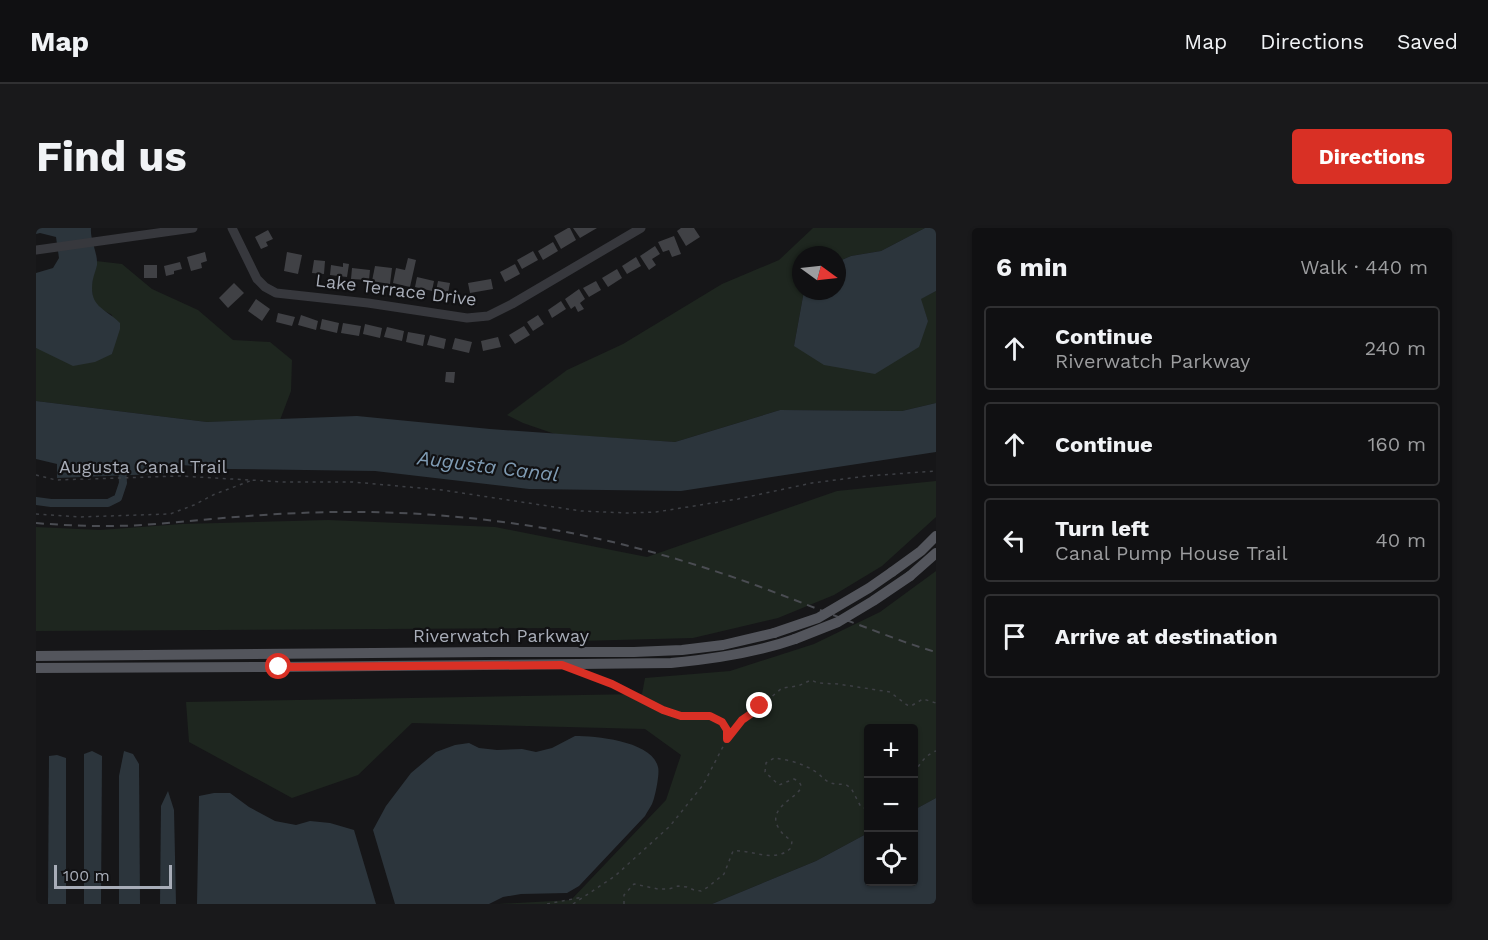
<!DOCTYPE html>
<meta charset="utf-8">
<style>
body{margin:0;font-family:"Work Sans",sans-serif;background:#19191b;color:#f1f3f6}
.controls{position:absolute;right:18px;bottom:18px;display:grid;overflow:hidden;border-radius:6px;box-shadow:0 2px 4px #0004}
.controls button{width:54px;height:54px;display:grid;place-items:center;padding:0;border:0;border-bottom:2px solid #303032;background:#101012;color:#f1f3f6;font:30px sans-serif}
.compass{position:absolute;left:756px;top:18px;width:54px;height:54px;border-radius:50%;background:#101012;box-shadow:0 2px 4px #0004;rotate:105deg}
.scale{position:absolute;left:18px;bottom:15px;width:118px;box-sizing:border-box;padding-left:6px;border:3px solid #a8adb8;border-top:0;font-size:16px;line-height:21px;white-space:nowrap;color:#a8adb8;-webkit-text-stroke:4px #111113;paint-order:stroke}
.stop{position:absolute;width:18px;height:18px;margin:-14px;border:4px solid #d93025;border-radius:50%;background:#fff}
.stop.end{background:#d93025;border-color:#fff;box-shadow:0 2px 6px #0008}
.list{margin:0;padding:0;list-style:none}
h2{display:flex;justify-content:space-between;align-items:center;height:78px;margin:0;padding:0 24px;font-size:26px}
h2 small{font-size:20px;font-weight:400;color:#9c9d9f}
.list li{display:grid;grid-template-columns:39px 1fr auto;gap:18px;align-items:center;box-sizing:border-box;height:84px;margin:0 12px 12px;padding:0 12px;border:2px solid #303032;border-radius:6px}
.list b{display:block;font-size:22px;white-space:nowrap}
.list p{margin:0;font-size:20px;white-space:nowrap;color:#9c9d9f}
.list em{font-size:20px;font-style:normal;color:#9c9d9f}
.icon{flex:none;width:33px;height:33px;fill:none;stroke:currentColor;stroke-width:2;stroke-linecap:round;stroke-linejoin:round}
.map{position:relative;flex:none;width:900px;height:676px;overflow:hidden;border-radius:6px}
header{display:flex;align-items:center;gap:36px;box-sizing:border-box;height:84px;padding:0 30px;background:#101012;border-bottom:2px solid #303032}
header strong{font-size:28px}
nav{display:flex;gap:33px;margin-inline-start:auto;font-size:21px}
.intro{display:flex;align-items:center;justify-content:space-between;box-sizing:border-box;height:144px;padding:0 36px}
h1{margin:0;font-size:42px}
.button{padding:15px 27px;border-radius:6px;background:#d93025;color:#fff;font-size:21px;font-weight:700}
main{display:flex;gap:36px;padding:0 36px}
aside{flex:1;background:#101012;border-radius:6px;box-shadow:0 2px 4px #0004}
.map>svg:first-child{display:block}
</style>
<header>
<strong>Map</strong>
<nav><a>Map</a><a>Directions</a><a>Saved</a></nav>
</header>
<div class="intro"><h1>Find us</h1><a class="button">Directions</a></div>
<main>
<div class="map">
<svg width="900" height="676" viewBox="0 0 900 676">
<rect width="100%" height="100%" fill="#161618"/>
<g fill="#1e261f">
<polygon points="777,0 889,0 845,23 815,28 801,34 801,27 765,27 765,63 768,63 758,118 892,93 884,71 900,63 900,175 866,183 744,182 639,214 519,206 487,195 471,187 531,142 587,116 686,56 743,32"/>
<path d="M60,33L86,36L116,61L162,82L197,112L234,114L256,132L255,163L244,192L171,194L0,173V120L76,126L79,113L76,87C71,84 64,81 60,76C52,66 58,44 60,33Z"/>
<polygon points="900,253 900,289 846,338 798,367 742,390 657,410 543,413 534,400 0,403 0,299 64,302 146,296 292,292 459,299 611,329 801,263"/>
<polygon points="900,343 900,570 878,582 878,500 832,500 832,605 780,633 676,676 462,676 535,672 630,572 645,527 609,501 376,495 322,547 256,570 153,514 150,474 606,466 609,450 694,443 778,416 844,384"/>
</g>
<g fill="#2c353c">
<path d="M0,0H55C54,12 62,25 61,37C60,42 58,46 57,51C52,79 68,79 84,95V101L76,126L59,134L37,138L0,120V45L17,40L23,30L20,9L4,5L0,6Z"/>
<polygon points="889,0 900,0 900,63 885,71 892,93 883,119 839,146 788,137 758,118 768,63 801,63 801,34 815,28 845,23"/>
<polygon points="0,173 171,194 321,188 454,201 639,214 744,182 866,183 900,175 900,224 645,263 493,261 339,243 193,241 146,237 146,245 21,250 21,236 0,231"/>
<path d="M539,508C560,508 616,513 622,539C624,545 619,570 616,576C614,580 611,584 609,588L543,658L531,665L485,666L467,669L453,676H359L337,602L350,578L375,545L400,524L419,517L433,515L443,520L461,522L486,521L500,524L516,520Z"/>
<polygon points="56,523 66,528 65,676 48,676 48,526"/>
<polygon points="88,523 97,526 103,536 104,676 83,676 83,548"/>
<polygon points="21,527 30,530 30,676 12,676 13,528"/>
<polygon points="132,563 138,582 140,676 124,676 125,578"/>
<polygon points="178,565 194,565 213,579 239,593 260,597 274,593 294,595 318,602 340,676 161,676 163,568"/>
<polygon points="900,570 900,676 676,676 780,633 832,605 832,654 878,654 878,582"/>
</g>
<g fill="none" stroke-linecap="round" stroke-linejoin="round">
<polyline stroke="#2c353c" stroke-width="8" points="0,273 15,275 72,275 82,270 87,255 86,238"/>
</g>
<g fill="#404145">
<polygon points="532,0 534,0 540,12 525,21 518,8"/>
<polygon points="537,0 561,0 544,10"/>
<polygon points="645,0 658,0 664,9 650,18 641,3"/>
<polygon points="232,2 237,11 230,14 232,18 225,21 219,9"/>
<polygon points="638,8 645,26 636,29 633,22 627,24 622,14"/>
<polygon points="517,14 522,23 507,32 502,23"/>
<polygon points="619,18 624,26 616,31 620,37 613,42 604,28"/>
<polygon points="497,23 502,32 486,41 481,32"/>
<polygon points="169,24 171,33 165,35 166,40 155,43 151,29"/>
<polygon points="251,24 266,27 262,46 248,43"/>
<polygon points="600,29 605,38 591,46 586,38"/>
<polygon points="372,30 380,32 374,59 357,55 360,40 369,42"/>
<polygon points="278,32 289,33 288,46 276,45"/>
<polygon points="144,34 146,41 138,43 138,46 130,48 128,38"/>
<polygon points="307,35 313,36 311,49 294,47 295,37 307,39"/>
<polygon points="479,36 484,46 469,54 464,44"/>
<rect x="108" y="37" width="13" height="13"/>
<polygon points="339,38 356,40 354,56 336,53"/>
<polygon points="316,40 334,42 333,52 315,51"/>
<polygon points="581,41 586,50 572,59 566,50"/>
<polygon points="381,49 398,53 396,63 379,59"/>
<polygon points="455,51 457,61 434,65 432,55"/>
<polygon points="402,53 414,55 412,65 400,63"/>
<polygon points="560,53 565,62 553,69 547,60"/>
<polygon points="198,55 208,65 192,80 183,70"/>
<polygon points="543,61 549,71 544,75 548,81 542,84 539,78 535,81 529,71"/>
<polygon points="220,71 234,81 226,93 212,83"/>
<polygon points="525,73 530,81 516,90 512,82"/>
<polygon points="242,85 259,89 256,98 240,94"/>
<polygon points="265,87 282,93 280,102 262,97"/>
<polygon points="502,87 508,96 497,103 491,94"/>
<polygon points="286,91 303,95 301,105 284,101"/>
<polygon points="307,95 325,98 323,108 305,105"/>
<polygon points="329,96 346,100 344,110 327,106"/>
<polygon points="488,98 494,107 479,116 473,107"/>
<polygon points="351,99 368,103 366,113 348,109"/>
<polygon points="372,104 389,107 387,118 370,114"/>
<polygon points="394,107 410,111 408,121 391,117"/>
<polygon points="462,109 465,119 447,123 445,113"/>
<polygon points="419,110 436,114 433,125 416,121"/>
<polygon points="410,144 419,144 418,155 409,154"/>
</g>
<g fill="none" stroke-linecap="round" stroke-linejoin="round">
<g stroke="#3d3f44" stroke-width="1.5" stroke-dasharray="3 4.5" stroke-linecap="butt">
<polyline points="0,247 20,252 144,248 248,254 317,254 406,262 545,283 592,285 620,284 702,271 776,255 831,248 900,243"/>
<polyline points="0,286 44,289 134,286 158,277 179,266 214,253"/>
<polyline points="551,446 576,456 627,482 645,488 674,488 686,494 691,502 691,510"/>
<path d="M878,545C884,536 889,527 900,523"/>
<polyline points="511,676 547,669"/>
<polyline points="537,676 579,648 634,598 667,557 691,511 706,492 719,483 746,460 762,458 775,452 782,455 802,456 854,464 871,477 875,478 887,471 900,475"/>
<path d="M588,676V667L598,656L622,661H633L642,658L651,659L658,662L665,663L672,659L688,646L697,623C716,621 738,636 755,620L756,613C750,609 745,605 742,599C728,574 784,564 758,551L743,557L729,544L730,535L738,530C748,531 761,534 771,539C790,547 786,558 809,556L815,560L825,579L832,581"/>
</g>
<g stroke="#37383d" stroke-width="9">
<polyline points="196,0 221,51 229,59 240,65 332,75 431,90 452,88 476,76 605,0"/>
<polyline points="0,22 157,0"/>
</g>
<g stroke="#53555c" stroke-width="10">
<polyline points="856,344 885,323 900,308"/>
<polyline points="874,348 900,325"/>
<polyline points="0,428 455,424 598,424 646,422 687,417 738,405"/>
<path d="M0,440L243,439L635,435C678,431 719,425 759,411"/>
</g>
<path stroke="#4a4c52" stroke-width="2" stroke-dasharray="8 6" stroke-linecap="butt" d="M0,295C35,298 71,299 106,297C159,293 211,287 263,285C331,282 399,285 467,294C554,305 640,328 722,358C757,371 791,385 826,398C850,407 875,417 900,424"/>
<g stroke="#53555c" stroke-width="10">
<polyline points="738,405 782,390 833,360 856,344"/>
<polyline points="759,411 802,394 837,373 874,348"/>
</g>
</g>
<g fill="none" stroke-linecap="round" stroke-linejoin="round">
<polyline stroke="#d93025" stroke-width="8" points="243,439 526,437 576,456 627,482 645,488 674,488 686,494 691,502 691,511 706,492 719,483 724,478"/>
</g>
<g text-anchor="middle" stroke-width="4.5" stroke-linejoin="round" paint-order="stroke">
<g font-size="18" fill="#a8adb8" stroke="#111113">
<text transform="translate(360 62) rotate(7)" y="6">Lake Terrace Drive</text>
<text x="107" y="245">Augusta Canal Trail</text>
<text x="465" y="414">Riverwatch Parkway</text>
</g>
<g font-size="20" font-style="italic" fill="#7f9bb3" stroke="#111113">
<text transform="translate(452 238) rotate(7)" y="7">Augusta Canal</text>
</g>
</g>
</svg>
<div class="controls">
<button>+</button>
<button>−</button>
<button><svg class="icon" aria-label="locate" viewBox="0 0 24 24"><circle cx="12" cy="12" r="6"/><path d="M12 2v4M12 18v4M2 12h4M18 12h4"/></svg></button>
</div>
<svg class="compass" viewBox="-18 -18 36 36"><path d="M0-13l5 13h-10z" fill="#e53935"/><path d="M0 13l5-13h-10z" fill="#9c9d9f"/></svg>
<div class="scale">100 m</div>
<div class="stop" style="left:243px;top:439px"></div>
<div class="stop end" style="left:724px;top:478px"></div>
</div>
<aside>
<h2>6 min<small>Walk · 440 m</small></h2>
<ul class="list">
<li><svg class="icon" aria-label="ahead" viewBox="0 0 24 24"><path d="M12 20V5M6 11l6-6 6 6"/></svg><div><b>Continue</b><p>Riverwatch Parkway</p></div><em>240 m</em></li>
<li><svg class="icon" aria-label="ahead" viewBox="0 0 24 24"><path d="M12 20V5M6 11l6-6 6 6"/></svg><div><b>Continue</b></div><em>160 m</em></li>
<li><svg class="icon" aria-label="left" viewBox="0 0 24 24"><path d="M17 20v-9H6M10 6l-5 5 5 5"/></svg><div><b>Turn left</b><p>Canal Pump House Trail</p></div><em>40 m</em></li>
<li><svg class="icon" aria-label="arrive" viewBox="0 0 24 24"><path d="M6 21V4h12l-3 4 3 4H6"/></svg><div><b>Arrive at destination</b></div></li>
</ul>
</aside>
</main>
